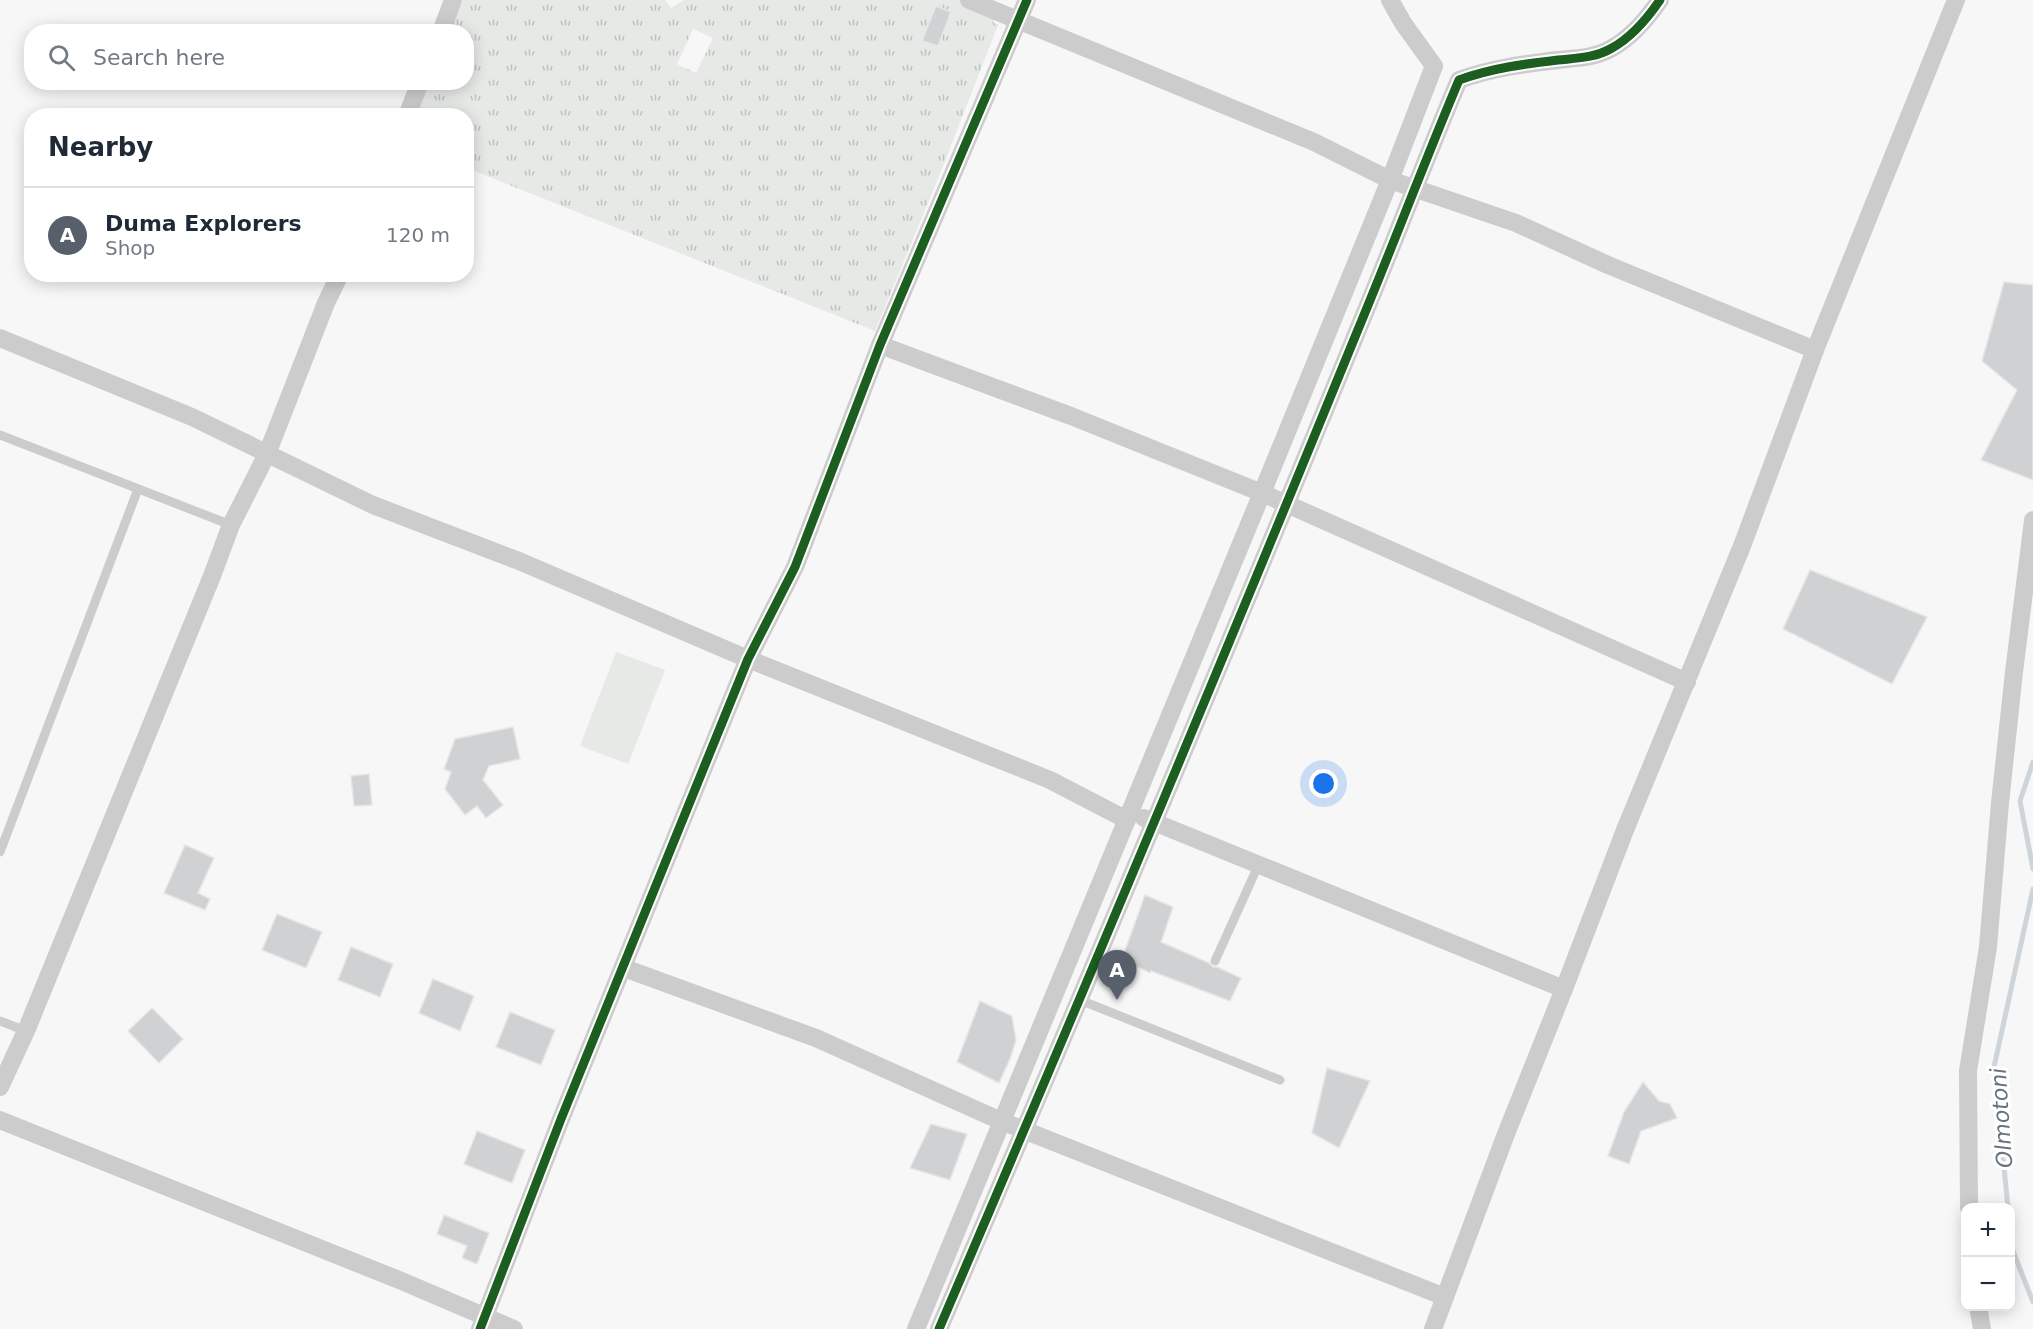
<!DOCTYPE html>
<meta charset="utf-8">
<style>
body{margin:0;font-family:"DejaVu Sans",sans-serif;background:#f6f6f7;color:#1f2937}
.controls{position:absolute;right:18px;bottom:18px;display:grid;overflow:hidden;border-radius:12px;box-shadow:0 3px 15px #0003}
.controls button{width:54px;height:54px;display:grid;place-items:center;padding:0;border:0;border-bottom:2px solid #e0e1e3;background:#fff;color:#1f2937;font:30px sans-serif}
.you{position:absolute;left:1324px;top:784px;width:21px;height:21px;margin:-15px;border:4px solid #fff;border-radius:50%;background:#1a73e8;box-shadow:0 0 0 9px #1a73e833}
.badge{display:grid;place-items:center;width:39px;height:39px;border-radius:50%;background:#575f6b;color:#fff;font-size:20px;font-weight:700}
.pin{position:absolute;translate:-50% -50px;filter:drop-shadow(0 2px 3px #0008)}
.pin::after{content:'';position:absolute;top:32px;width:21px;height:18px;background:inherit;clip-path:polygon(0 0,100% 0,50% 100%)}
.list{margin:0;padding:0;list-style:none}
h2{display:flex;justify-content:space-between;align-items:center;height:78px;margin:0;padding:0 24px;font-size:26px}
h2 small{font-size:20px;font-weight:400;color:#747a83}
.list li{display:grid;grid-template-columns:39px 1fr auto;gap:18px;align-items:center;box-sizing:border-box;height:96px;padding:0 24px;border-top:2px solid #e0e1e3}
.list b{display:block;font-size:22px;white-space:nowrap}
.list p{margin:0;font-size:20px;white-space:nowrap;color:#747a83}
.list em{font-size:20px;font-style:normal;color:#747a83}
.icon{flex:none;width:33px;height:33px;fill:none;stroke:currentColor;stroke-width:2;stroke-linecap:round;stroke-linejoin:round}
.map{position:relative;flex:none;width:2033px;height:1329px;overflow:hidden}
.search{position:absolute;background:#fff;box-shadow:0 3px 15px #0003;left:24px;top:24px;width:450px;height:66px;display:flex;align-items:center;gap:15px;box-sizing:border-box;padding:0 21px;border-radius:24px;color:#747a83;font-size:22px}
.panel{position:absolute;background:#fff;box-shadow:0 3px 15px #0003;left:24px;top:108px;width:450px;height:174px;border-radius:24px}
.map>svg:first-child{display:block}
</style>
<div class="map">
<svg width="2033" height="1329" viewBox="0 0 2033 1329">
<defs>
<pattern id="grass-tufts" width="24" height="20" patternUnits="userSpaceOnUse" patternTransform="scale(1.5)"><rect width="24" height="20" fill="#e6e9e5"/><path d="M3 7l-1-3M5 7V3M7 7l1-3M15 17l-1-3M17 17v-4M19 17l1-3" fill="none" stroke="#bec1bf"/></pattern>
</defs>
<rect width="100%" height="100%" fill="#f7f7f7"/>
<path fill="url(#grass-tufts)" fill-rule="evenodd" d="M463,0H665L671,8L684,0H992L1001,4L993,22L998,25L940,174L875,331L467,168L466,116H415L429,83L466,82V32L450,31ZM936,6L951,12L937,46L922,40ZM693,29L713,38L696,73L677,64Z"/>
<polygon fill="#e6e9e5" points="616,652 665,670 628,764 580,746"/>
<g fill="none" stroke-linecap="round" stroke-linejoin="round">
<g stroke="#cfd4d8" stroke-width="5">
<polyline points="2033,762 2020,801 2033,869"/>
<polyline points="2008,1208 1994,1067 2033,889"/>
<polyline points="2010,1229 2013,1251 2033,1302"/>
</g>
</g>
<g fill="#d0d1d2" stroke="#e6e6e6" stroke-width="1.5">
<polygon points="936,6 951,12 938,46 922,41"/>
<polygon points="2004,282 2033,285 2033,480 1981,460 2017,390 1982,361"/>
<polygon points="1810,570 1927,617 1892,684 1783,629"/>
<polygon points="513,727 520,759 489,766 483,780 503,805 486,818 477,806 465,815 445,789 451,772 444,769 455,739"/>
<polygon points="369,774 372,805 354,806 351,776"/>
<polygon points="185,845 214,858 198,893 210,899 205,910 164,893"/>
<polygon points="1145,895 1173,907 1161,942 1209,963 1213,967 1217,967 1241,978 1230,1001 1151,971 1150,973 1122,959"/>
<polygon points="277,914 322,932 306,968 262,950"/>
<polygon points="351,947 393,964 380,997 338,980"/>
<polygon points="433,979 474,996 460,1031 419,1013"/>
<polygon points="980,1001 1012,1016 1016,1040 1010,1059 999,1083 957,1062"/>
<polygon points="152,1008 183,1039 159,1063 128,1031"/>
<polygon points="510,1012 555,1030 541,1065 496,1047"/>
<polygon points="1327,1068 1370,1081 1339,1148 1312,1133"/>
<polygon points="1643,1082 1659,1101 1670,1104 1677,1118 1641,1131 1629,1164 1608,1156 1624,1112"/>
<polygon points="931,1124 967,1134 950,1180 910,1168"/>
<polygon points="477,1131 525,1150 512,1183 464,1164"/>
<polygon points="444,1215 489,1233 477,1264 462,1258 467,1246 437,1234"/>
</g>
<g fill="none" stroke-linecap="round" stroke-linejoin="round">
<g stroke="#cccccd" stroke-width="9">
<polyline points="0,435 231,525"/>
<polyline points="0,852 138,489"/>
<polyline points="1215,961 1258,866"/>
<polyline points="1080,1000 1280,1080"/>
<polyline points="0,1021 26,1031"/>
</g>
<g stroke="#cccccd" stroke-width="18">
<polyline points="969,0 1314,142 1390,180 1516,223 1608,265 1815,350"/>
<polyline points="441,32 453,0"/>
<polyline points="407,116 420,82"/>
<polyline points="0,338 192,417 373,505 519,561 748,659 1050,780 1127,820"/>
<polyline points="880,345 1071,416 1262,493 1687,682"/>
<polyline points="1144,818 1564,989"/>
<polyline points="624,968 816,1038 1001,1121 1445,1297"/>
<polyline points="0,1087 26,1031 212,576 231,525 267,454 326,303 340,274"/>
<polyline points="0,1120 404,1282 514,1329"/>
<polyline points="1969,1208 1968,1071 1988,947 2000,803 2014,672 2033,520"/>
<polyline points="1978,1306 1982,1329"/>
<polyline points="480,1329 561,1119 748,659 795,567 880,345 1027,0"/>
<polyline points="916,1329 1262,493 1390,180 1434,66 1403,23 1390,0"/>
<path d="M939,1329C1081,998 1221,665 1357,332C1392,248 1424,163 1459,80C1492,68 1524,64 1558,60C1577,58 1595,58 1612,48C1632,37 1647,19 1660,0"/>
<polyline points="1433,1329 1506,1134 1564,989 1625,830 1742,546 1815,350 1956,0"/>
</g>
<g stroke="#fff" stroke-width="13">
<g id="cycleway">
<polyline points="480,1329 561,1119 748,659 795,567 880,345 1027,0"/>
<path d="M939,1329C1081,998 1221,665 1357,332C1392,248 1424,163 1459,80C1492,68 1524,64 1558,60C1577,58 1595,58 1612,48C1632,37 1647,19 1660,0"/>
</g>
</g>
<use href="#cycleway" stroke="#1b5e20" stroke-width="9"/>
</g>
<g text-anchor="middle" stroke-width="6" stroke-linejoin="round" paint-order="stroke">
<g font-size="22" font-style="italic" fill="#67737e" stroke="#fff">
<text transform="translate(2001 1118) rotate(-94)" y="8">Olmotoni</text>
</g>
</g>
</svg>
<div class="controls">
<button>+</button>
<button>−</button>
</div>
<div class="you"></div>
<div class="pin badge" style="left:1117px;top:1000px">A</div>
<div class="search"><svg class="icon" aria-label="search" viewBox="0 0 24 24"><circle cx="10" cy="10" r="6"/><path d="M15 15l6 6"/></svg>Search here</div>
<section class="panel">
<h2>Nearby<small></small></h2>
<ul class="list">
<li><span class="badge">A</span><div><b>Duma Explorers</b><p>Shop</p></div><em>120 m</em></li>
</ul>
</section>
</div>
